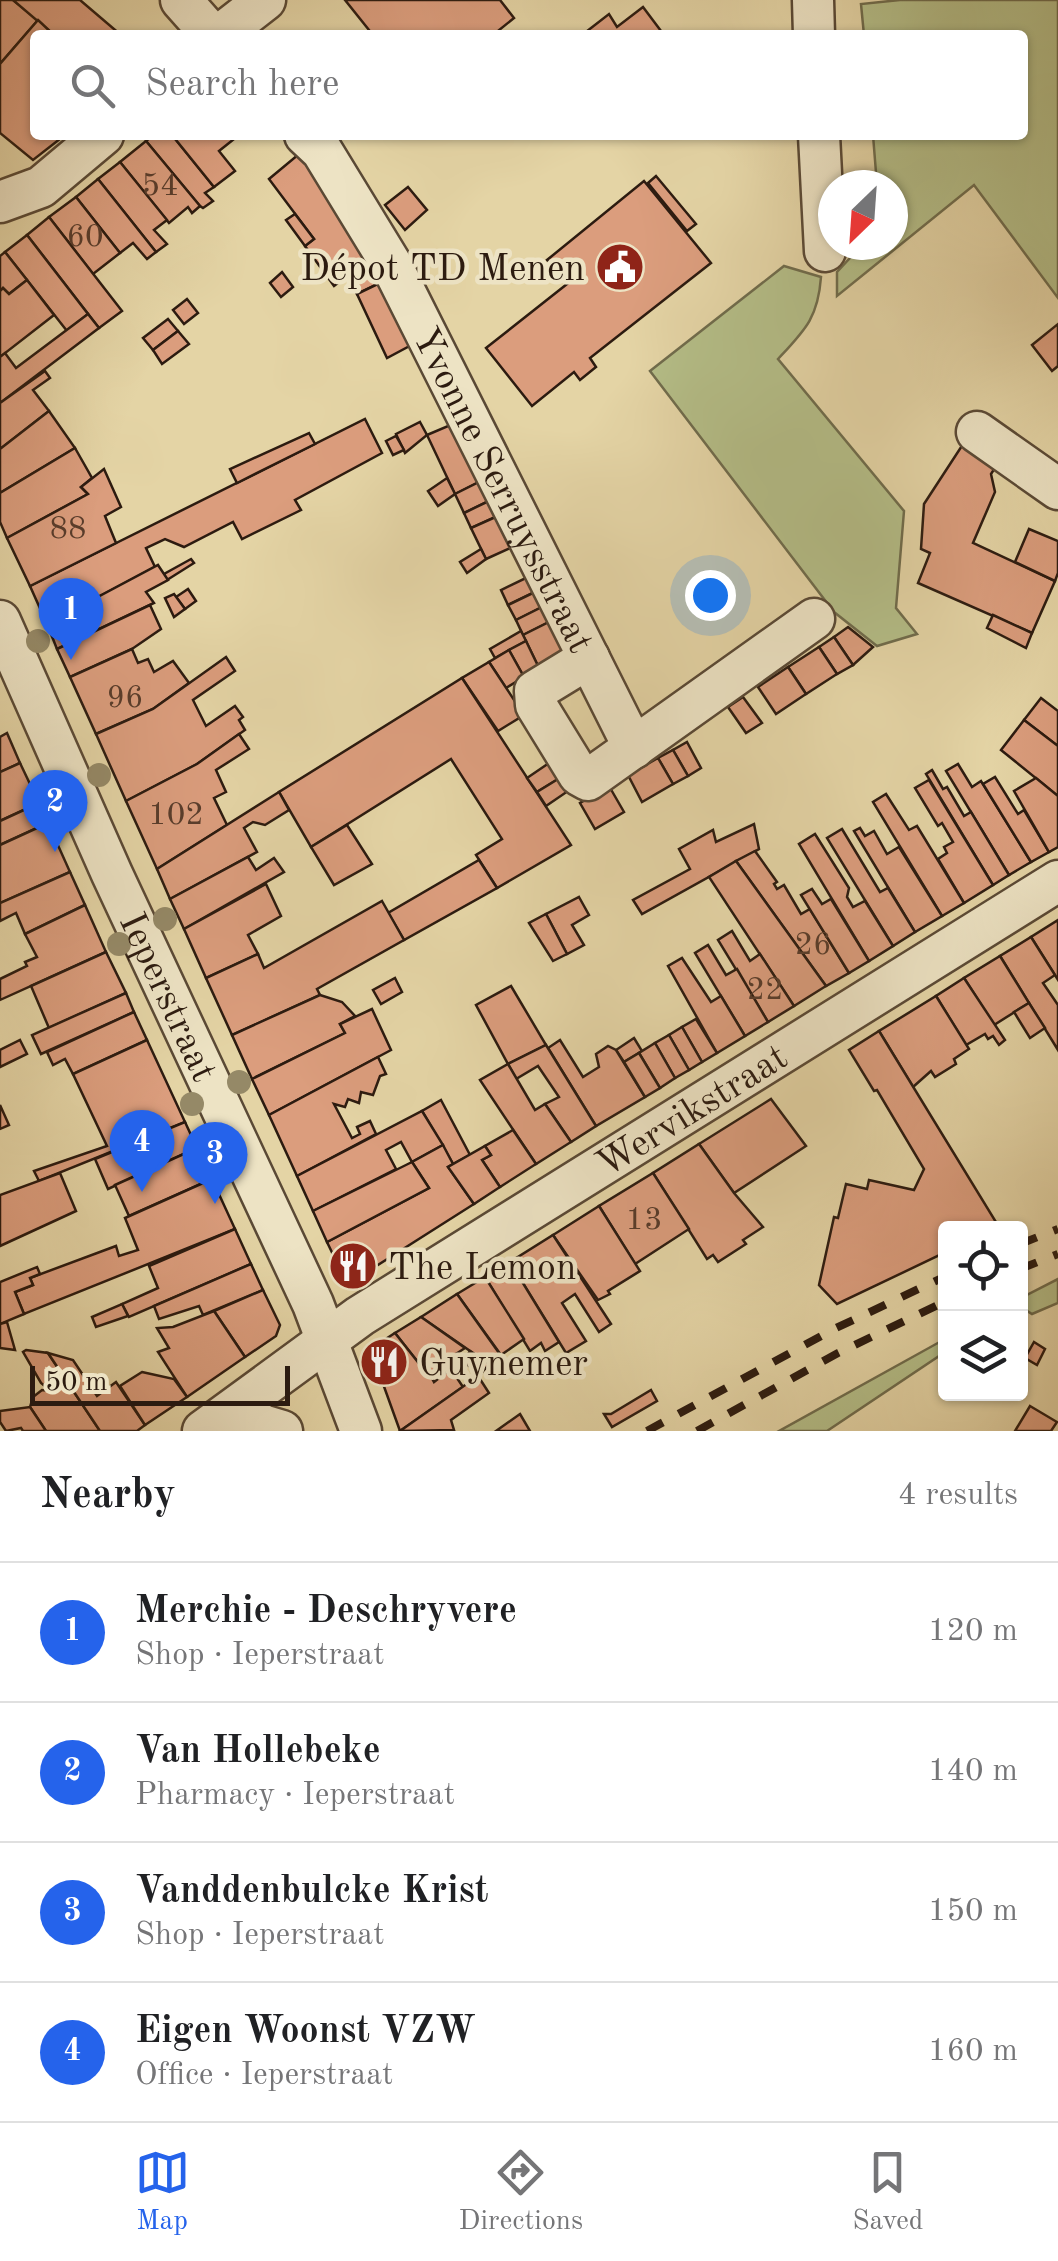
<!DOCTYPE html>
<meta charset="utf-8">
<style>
body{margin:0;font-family:"Old Standard TT",serif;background:#f2f2f2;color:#202124}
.controls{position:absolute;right:30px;bottom:30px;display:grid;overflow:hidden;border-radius:10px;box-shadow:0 2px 8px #0004}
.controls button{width:90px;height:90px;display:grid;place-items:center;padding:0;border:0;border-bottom:2px solid #e0e0e0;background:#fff;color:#202124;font:50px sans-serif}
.compass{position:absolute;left:818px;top:170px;width:90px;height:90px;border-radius:50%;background:#fff;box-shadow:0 2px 8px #0004;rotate:205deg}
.scale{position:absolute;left:30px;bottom:25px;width:260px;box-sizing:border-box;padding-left:10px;border:5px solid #2c1b10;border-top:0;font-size:28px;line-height:35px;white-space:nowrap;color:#2c1b10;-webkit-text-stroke:8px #ede3c4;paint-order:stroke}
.you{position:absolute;left:710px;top:595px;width:35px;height:35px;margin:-25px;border:8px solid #fff;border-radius:50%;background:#1a73e8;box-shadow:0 0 0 15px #1a73e833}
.badge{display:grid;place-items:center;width:65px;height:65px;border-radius:50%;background:#2563eb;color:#fff;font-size:32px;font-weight:700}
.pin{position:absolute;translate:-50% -82px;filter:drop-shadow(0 2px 5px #0008)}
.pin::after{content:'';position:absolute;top:52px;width:35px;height:30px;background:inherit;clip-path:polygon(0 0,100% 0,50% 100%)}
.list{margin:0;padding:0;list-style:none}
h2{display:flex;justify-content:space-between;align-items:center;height:130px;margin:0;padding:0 40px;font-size:42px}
h2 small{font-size:32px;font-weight:400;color:#757577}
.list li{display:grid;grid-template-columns:65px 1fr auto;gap:30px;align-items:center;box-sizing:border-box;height:140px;padding:0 40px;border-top:2px solid #e0e0e0}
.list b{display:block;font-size:38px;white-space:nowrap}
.list p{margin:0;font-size:32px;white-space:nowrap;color:#757577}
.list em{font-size:32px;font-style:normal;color:#757577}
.icon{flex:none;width:55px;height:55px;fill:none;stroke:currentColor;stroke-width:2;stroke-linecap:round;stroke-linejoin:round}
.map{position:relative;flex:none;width:1058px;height:1431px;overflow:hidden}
.search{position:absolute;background:#fff;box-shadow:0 2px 8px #0004;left:30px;right:30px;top:30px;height:110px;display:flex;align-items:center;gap:25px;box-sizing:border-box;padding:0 35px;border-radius:10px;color:#757577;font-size:38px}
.sheet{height:690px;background:#fff}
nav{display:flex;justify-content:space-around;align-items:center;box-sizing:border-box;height:140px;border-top:2px solid #e0e0e0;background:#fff;font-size:28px;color:#757577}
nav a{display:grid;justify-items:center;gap:5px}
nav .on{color:#2563eb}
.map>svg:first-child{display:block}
</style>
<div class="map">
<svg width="1058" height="1431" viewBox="0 0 1058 1431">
<rect width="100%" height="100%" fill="#e4d4a5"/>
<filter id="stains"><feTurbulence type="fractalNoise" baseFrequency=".002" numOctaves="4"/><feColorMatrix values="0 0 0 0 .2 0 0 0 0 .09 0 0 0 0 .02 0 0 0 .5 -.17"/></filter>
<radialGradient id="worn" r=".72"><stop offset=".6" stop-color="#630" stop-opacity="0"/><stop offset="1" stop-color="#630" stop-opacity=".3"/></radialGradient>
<g fill="#b4bd87" stroke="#706c4c" stroke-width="2.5">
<polygon points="900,0 1058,0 1058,298 974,185 837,296 837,272 862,245 893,245 893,185 877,185 873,135 1023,135 1023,35 864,35 861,4"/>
<path d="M784,266L821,277C818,318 805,330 778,359L904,511L896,608L917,634L877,646L834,612L650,371Z"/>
<polygon points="1058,1279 1058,1303 1032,1314 1021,1307 1021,1298"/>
<polygon points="945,1339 945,1352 827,1431 779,1431"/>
</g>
<g fill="#db9d7d" stroke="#2c1b10" stroke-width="2.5">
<polygon points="0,0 13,0 38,20 0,64"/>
<polygon points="13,0 80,0 121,35 54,35"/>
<polygon points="345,0 500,0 514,18 493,35 373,35"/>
<polygon points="643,7 664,35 582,35 609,14 617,27"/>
<polygon points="38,20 54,35 35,35 35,135 65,135 33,160 0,133 0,64"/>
<polygon points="154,135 172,135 214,187 205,193 213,201 203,208 200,206 146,141"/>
<polygon points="172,135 239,135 219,151 235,171 214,187"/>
<polygon points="146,141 200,206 192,213 188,207 169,223 120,162"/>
<polygon points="299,154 376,254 334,286 305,246 314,239 269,179"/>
<polygon points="120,162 167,220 154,230 167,244 156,252 98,179"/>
<polygon points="656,176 696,224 687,231 648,183"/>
<polygon points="98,179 156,252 147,259 133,243 120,253 76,197"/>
<polygon points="644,181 711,263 590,358 596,367 580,380 574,372 532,406 486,348 567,284 547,260"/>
<polygon points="408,187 427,210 405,230 385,205"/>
<polygon points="76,197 120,253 93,274 49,217"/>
<polygon points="295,214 314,239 305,246 286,220"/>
<polygon points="49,217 122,311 99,328 27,235"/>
<polygon points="27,235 88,314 67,331 5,252"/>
<polygon points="5,252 27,280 9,294 3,288 0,291 0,256"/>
<polygon points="375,255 386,280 357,294 348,276"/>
<polygon points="282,272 293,287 281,297 270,283"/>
<polygon points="27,280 54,315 0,357 0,291 3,288 9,294"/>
<polygon points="386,280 417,342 387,358 357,294"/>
<polygon points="187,299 198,313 184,324 173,310"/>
<polygon points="88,314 99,328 0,403 0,357 5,353 16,368"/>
<polygon points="168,319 178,331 153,350 143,338"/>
<polygon points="1058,324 1058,366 1052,371 1032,345"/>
<polygon points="178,331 189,344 162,364 153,350"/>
<polygon points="45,371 50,378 33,390 49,411 0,449 0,403"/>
<polygon points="49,411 75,448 0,493 0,449"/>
<polygon points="365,419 382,453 295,500 301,510 242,539 233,522 184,547 165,539 146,548 155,567 47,624 30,586"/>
<polygon points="420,422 427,435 405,453 396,434"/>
<polygon points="455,423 483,480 455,494 427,435"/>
<polygon points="309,433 315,444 237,483 230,469"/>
<polygon points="396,436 404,450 393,455 386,441"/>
<polygon points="967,438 1000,460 991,474 995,492 973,543 1055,581 1032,633 918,583 930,553 921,549 924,504"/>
<polygon points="75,448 92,478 81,487 88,494 7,538 0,522 0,493"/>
<polygon points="104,469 121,507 105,516 116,543 30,586 7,538 88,494 81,487"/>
<polygon points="447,478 455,494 438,506 428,491"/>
<polygon points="483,480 493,499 464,513 455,494"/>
<polygon points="493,499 500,515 471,528 464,513"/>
<polygon points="500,515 515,546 486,559 471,528"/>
<polygon points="1029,529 1058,541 1058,573 1055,581 1015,562"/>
<polygon points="481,549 486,559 467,573 460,562"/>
<polygon points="191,559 194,563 167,580 164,574"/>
<polygon points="158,565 168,580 146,592 154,603 57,649 47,624"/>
<polygon points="530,576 537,591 508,605 501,590"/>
<polygon points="188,589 196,601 185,609 176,597"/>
<polygon points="537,591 544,606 516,620 508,605"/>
<polygon points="174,594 185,609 174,617 165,598"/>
<polygon points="150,605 161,629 132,649 70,677 57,649"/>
<polygon points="544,606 551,621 523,635 516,620"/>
<polygon points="993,615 1032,633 1026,648 987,628"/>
<polygon points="551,621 566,653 539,668 523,635"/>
<polygon points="848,627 873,647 853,665 834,637"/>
<polygon points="521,631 526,641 495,658 490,649"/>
<polygon points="834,637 853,665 837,674 819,647"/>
<polygon points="526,641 539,668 524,677 509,650"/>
<polygon points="819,647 837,674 806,694 788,667"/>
<polygon points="132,649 138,663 148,659 154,672 173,661 189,683 153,709 96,734 70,677"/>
<polygon points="509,650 524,677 506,688 489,662"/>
<polygon points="226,657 235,671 193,700 206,726 235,706 243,717 239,720 245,730 197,764 126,801 96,734 153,709"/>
<polygon points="489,662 524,715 498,731 462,678"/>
<polygon points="788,667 806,694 776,714 758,687"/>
<polygon points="462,678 571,845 497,888 476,855 502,839 451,759 311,847 279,792"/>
<polygon points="743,697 762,723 746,733 728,707"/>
<polygon points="1041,698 1058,711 1058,746 1024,720"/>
<polygon points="1024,720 1058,746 1058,796 1001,750"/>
<polygon points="7,733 20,763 0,772 0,737"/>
<polygon points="239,734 249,749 216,770 226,792 214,798 227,825 157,869 126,801 197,764"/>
<polygon points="687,742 701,768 688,776 673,750"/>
<polygon points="673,750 688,776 673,784 658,758"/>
<polygon points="658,758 673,784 642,802 628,775"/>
<polygon points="552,761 563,776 537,792 527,778"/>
<polygon points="20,763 39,803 0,821 0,772"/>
<polygon points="958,764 972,787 981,781 1031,862 1009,875 946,771"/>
<polygon points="932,770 943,789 947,787 964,816 971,812 1009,875 993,885 926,774"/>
<polygon points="563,776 571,789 546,806 537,792"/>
<polygon points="995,777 1018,814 1024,810 1049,852 1031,862 983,784"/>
<polygon points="1036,778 1058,796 1058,847 1049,852 1014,791"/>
<polygon points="929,780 993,885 964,903 938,859 947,853 944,847 953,842 942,823 938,826 915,788"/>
<polygon points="609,786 624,812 595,829 580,803"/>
<polygon points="279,792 289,810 265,825 253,822 244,828 257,852 170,899 157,869"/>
<polygon points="886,794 909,830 917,826 964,903 942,916 873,802"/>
<polygon points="39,803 48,823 0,845 0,821"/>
<polygon points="48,823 70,872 0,903 0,845"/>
<polygon points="754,824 759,849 642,914 633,900 690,869 679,849 713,830 716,842"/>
<polygon points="347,825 372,864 334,885 311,847"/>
<polygon points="860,828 865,836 874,831 887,854 899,847 942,916 915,932 854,831"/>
<polygon points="842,829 880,892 888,888 915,932 893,946 827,838"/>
<polygon points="815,834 849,888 847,897 853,907 865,901 893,946 869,961 799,844"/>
<polygon points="755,851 777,882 774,884 777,889 784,885 801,914 810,909 849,973 826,986 736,861"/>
<polygon points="248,857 256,870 274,858 284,872 184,929 170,899"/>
<polygon points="479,860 497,888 404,940 388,913"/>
<polygon points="736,861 826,986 794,1006 709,877"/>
<polygon points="70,872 85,905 25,934 16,913 0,921 0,903"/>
<polygon points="266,884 281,916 248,935 258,954 206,978 184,929"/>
<polygon points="812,889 822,904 831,899 869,961 849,973 801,895"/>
<polygon points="579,897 589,915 572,925 584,945 567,954 546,914"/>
<polygon points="382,901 404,940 317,989 320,995 232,1035 206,978 258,954 264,968"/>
<polygon points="85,905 106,952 0,1000 0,979 27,966 25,962 37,957 25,934"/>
<polygon points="546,914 567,954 553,961 529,923"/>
<polygon points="1058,920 1058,980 1031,937"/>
<polygon points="732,931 750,961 760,954 794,1006 768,1022 718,940"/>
<polygon points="1031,937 1055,975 1043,983 1058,1005 1058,1050 1000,956"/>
<polygon points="708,945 726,975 737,969 768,1022 745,1036 695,953"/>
<polygon points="106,952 126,993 49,1028 31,986"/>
<polygon points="1000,956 1029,1003 994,1025 964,978"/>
<polygon points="682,958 711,1002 721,996 745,1036 717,1053 668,966"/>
<polygon points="395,978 402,992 381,1004 373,990"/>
<polygon points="964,978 1005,1040 999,1045 993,1036 988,1039 985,1034 966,1045 936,996"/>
<polygon points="511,986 546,1045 508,1064 476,1005"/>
<polygon points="126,993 134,1012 41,1054 32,1035"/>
<polygon points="320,995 342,1002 355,1016 340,1024 345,1033 252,1079 232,1035"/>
<polygon points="936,996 969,1049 954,1059 956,1064 935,1077 931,1071 913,1087 879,1031"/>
<polygon points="1029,1003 1045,1028 1030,1038 1014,1012"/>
<polygon points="372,1009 391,1050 269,1115 252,1079 345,1033 340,1024"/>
<polygon points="134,1012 147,1040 73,1074 65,1059 53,1065 47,1052"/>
<polygon points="696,1019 717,1053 702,1062 682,1027"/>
<polygon points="682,1027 702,1062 689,1070 669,1035"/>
<polygon points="879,1031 999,1227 946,1228 946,1252 837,1304 819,1285 834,1217 838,1218 846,1184 867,1189 869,1180 914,1190 924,1169 877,1090 874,1091 849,1050"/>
<polygon points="669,1035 689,1070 675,1078 655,1043"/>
<polygon points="634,1038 642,1051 624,1062 616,1050"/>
<polygon points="20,1040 27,1054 0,1067 0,1050"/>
<polygon points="147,1040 185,1122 39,1181 34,1171 107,1146 73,1074"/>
<polygon points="560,1040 583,1077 599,1067 596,1054 608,1046 616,1050 645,1097 596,1126 548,1048"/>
<polygon points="655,1043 675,1078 660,1088 639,1053"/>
<polygon points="546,1045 596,1126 571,1142 545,1104 559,1097 538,1066 516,1079 508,1064"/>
<polygon points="639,1053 660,1088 645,1097 624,1062"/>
<polygon points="378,1057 386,1074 380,1076 373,1095 361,1092 359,1103 348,1099 345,1107 334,1104 352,1138 360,1134 357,1127 370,1121 376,1134 297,1176 269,1115"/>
<polygon points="508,1064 535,1110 545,1104 571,1142 536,1164 480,1080"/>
<polygon points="771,1099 806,1146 734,1193 699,1144"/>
<polygon points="441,1100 470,1155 453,1164 422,1111"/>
<polygon points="0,1105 9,1125 0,1129"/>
<polygon points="422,1111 443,1145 412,1162 401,1142 386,1150 396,1169 313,1211 297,1176"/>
<polygon points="185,1122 197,1148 108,1189 95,1159"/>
<polygon points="513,1130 536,1164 500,1187 482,1160 491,1155 485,1146"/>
<polygon points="699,1144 734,1193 763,1227 743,1240 746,1244 718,1262 713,1255 707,1259 653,1173"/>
<polygon points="443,1145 453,1164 448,1167 474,1204 359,1277 341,1271 327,1242 429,1188 412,1162"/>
<polygon points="485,1146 491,1155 482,1160 500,1187 474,1204 448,1167"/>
<polygon points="197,1148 212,1179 129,1216 115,1185"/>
<polygon points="412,1162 429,1188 327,1242 313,1211"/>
<polygon points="60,1173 76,1211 0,1246 0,1195"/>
<polygon points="653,1173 689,1229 635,1264 599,1206"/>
<polygon points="212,1179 235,1229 24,1314 15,1292 33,1285 30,1278 116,1246 119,1256 138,1250 125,1218"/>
<polygon points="599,1206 640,1271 608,1291 610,1294 598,1300 553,1235"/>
<polygon points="235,1229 251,1264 129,1317 122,1304 158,1288 149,1266"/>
<polygon points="553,1235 611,1324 599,1332 575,1294 562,1303 586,1341 566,1353 510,1262"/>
<polygon points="510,1262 559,1342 545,1351 541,1343 530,1351 485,1277"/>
<polygon points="251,1264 263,1290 203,1315 199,1306 159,1319 154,1306"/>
<polygon points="37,1267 40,1274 30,1278 33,1285 15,1292 24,1314 0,1324 0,1282"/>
<polygon points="485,1277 524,1339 501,1355 457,1294"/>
<polygon points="263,1290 280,1325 276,1336 245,1357 214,1311"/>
<polygon points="457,1294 504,1360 501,1366 494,1362 489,1364 421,1317"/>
<polygon points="122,1304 128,1316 96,1327 92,1317"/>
<polygon points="214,1311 245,1357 187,1397 158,1352 169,1348 157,1328 173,1327"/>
<polygon points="421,1317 465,1348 439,1365 445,1373 434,1382 425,1365 421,1366 395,1333"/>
<polygon points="7,1322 15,1350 0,1348 0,1324"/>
<polygon points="395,1333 421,1366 425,1365 434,1382 457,1364 464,1373 457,1378 463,1387 400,1431 373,1356 378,1344"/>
<polygon points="1034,1342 1045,1349 1037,1365 1025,1358"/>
<polygon points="26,1350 48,1353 100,1431 46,1431 30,1407 33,1397 42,1390 51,1391 41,1383 23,1352"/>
<polygon points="470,1351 489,1364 481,1374 463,1362"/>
<polygon points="48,1353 73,1360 97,1396 116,1382 145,1425 137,1431 100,1431"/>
<polygon points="142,1372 174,1379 187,1397 145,1425 120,1386"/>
<polygon points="478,1376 489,1393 451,1420 454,1430 400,1431"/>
<polygon points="651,1390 657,1401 612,1427 604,1414 611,1414"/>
<polygon points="1030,1406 1057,1422 1051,1431 1015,1431"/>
<polygon points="30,1407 46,1431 23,1431 21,1428 6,1431 0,1422 0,1411"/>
<polygon points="520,1414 530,1431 496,1431"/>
</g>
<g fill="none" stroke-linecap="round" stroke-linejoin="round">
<g stroke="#5a4935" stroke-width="45">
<g id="minor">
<polyline points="181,0 212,35"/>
<polyline points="813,0 814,35"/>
<polyline points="220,35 265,0"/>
<path id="s1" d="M305,135L322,151L391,264L634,748"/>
<polyline points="819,135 825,251"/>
<polyline points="0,202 41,187 103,135"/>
<polyline points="977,432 1058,489"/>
<path id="s2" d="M0,621L112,874L313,1304L361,1431"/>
<polyline points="589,658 535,691 536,705 579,775 588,780 814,619"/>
<polyline points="216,1422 262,1425 282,1431"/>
<path id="s3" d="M203,1431L360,1316L1058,881"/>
</g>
</g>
<use href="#minor" stroke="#ede3c4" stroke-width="40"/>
<g stroke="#2c1b10" stroke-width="8" stroke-dasharray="18 18" stroke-linecap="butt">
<polyline points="1020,1244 1058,1229"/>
<polyline points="1020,1269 1058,1254"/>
<polyline points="647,1431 834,1329 946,1276"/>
<polyline points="697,1431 838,1353 946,1301"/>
</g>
</g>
<g fill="#958967">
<circle cx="38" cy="641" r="12"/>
<circle cx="99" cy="775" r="12"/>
<circle cx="54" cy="801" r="12"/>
<circle cx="165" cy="919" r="12"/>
<circle cx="119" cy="944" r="12"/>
<circle cx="239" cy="1082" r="12"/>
<circle cx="192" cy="1104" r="12"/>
</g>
<defs>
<g id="civic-disc" transform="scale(2.5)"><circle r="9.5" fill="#8f2418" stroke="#ede3c4"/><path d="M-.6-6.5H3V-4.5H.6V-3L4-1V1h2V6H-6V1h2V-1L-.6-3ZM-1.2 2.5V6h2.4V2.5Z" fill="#fff"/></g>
<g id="restaurant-disc" transform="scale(2.5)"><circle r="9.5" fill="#8f2418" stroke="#ede3c4"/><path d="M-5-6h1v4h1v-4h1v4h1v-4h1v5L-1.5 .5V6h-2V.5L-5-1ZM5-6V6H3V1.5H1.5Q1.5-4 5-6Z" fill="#fff"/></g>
</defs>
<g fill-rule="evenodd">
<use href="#civic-disc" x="620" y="267"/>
<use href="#restaurant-disc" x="353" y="1266"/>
<use href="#restaurant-disc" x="384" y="1362"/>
</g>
<g text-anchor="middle" stroke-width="9" stroke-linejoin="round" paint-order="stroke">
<g font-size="32" fill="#583c2b">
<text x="160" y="195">54</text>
<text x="85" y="246">60</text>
<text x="68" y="538">88</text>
<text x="125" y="707">96</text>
<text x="176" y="824">102</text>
<text x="813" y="954">26</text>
<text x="765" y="999">22</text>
<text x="644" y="1229">13</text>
</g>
<g font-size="38" fill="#2c1b10" stroke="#ede3c4" text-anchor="start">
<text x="585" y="280" text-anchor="end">Dépot TD Menen</text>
<text x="388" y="1279">The Lemon</text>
<text x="419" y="1375">Guynemer</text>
</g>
<g font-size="38" fill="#2c1b10" stroke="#ede3c4">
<text dy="13" stroke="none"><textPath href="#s1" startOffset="408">Yvonne Serruysstraat</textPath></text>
<text dy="13" stroke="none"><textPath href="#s2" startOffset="412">Ieperstraat</textPath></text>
<text dy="13" stroke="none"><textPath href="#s3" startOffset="585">Wervikstraat</textPath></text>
</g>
</g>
<rect width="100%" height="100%" filter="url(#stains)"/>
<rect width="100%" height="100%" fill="url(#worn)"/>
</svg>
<div class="controls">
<button><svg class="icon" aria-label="locate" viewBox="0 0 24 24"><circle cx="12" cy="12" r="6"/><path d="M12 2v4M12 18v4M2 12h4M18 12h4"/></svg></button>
<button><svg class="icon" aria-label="layers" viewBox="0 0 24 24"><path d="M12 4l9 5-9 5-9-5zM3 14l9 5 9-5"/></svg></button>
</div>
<svg class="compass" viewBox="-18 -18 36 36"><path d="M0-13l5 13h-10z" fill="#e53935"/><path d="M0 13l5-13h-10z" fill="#757577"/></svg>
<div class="scale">50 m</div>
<div class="you"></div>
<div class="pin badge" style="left:71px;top:660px">1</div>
<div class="pin badge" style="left:55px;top:852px">2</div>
<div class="pin badge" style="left:215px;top:1204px">3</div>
<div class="pin badge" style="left:142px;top:1192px">4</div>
<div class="search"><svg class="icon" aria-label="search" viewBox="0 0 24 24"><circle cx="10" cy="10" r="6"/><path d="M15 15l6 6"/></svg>Search here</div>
</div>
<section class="sheet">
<h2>Nearby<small>4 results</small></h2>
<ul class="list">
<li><span class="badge">1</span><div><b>Merchie - Deschryvere</b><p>Shop · Ieperstraat</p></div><em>120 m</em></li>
<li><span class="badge">2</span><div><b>Van Hollebeke</b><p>Pharmacy · Ieperstraat</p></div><em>140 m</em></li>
<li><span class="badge">3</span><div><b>Vanddenbulcke Krist</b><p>Shop · Ieperstraat</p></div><em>150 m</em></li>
<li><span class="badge">4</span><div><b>Eigen Woonst VZW</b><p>Office · Ieperstraat</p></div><em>160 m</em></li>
</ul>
</section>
<nav>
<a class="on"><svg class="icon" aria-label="map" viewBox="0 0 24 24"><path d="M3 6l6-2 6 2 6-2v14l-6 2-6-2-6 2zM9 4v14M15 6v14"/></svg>Map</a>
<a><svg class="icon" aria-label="directions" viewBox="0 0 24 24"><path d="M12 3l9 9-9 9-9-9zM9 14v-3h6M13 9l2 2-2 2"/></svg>Directions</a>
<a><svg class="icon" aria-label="saved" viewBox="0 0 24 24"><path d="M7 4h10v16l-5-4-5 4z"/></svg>Saved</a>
</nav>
